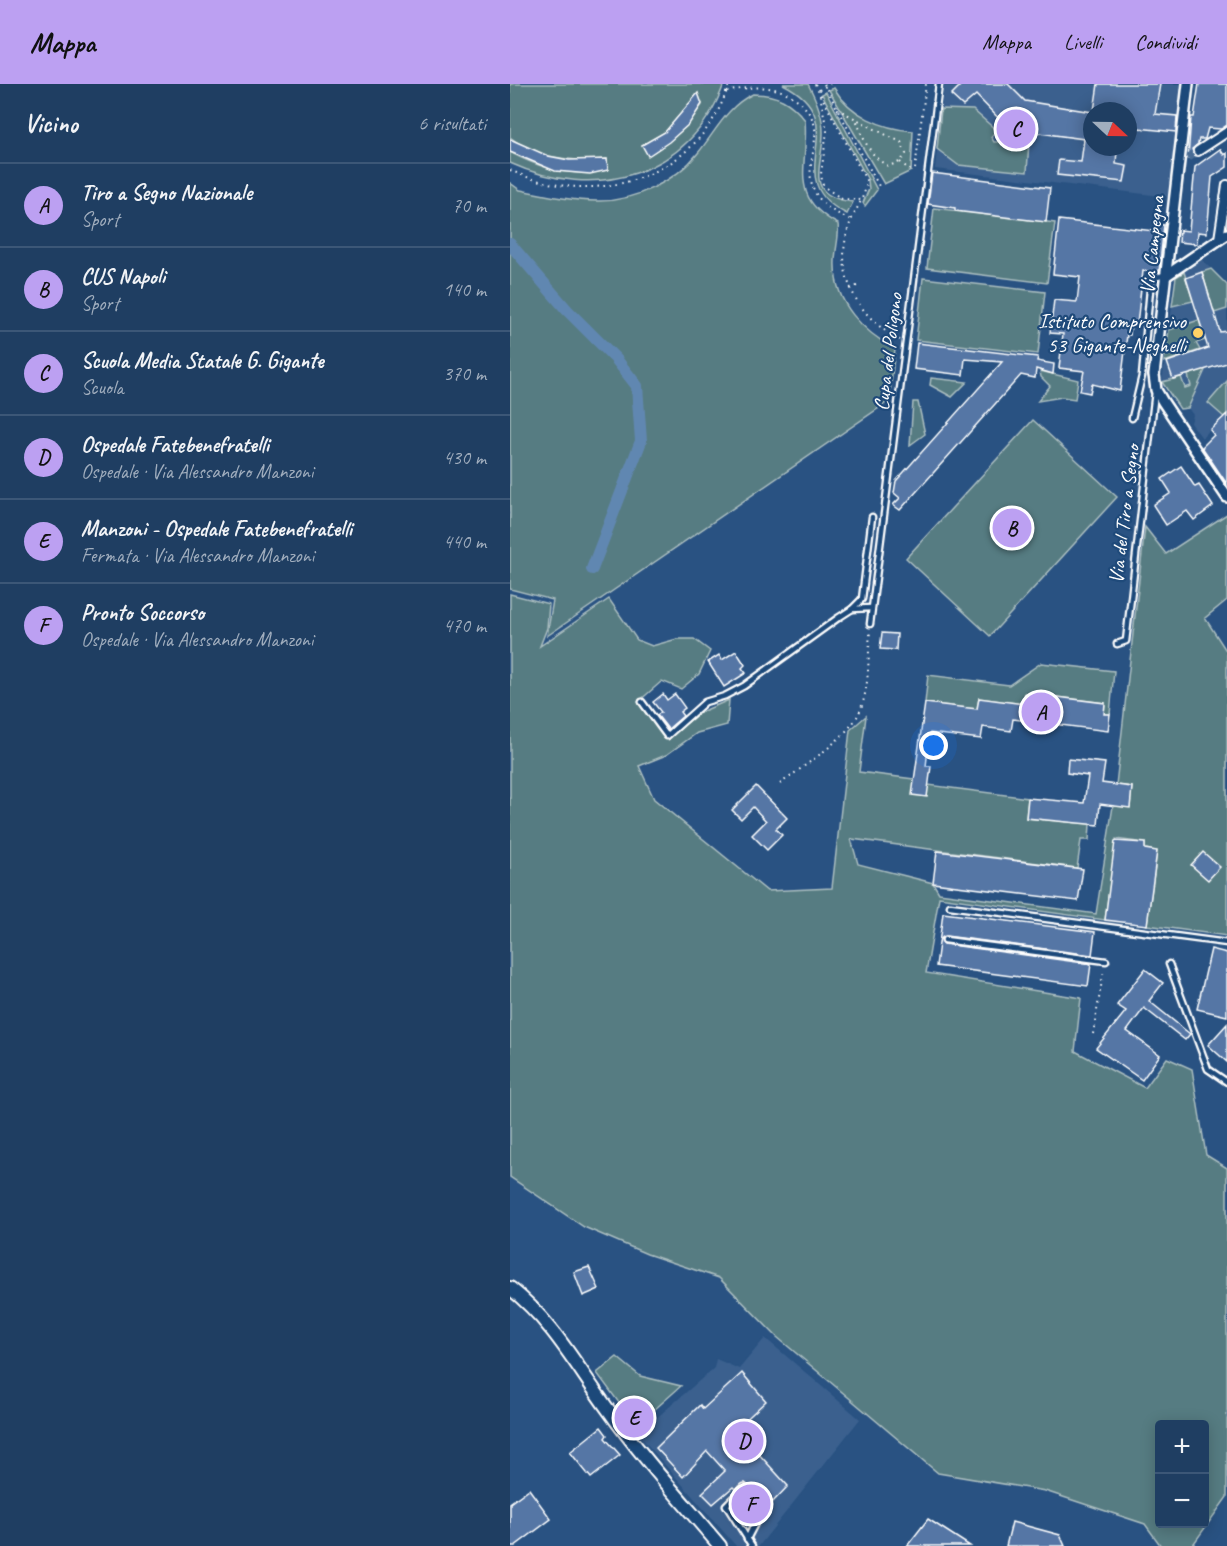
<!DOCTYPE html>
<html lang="it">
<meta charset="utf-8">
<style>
body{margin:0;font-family:Caveat,sans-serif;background:#2c496b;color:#f1f3f6}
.controls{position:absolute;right:18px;bottom:18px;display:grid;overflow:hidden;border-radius:6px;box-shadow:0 3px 15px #0003}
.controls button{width:54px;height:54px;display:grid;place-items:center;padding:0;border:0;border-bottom:2px solid #3c5777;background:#1f3e62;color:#f1f3f6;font:30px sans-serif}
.compass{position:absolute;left:573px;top:18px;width:54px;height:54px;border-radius:50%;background:#1f3e62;box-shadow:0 3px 15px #0003;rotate:112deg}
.you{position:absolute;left:424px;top:662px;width:21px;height:21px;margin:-15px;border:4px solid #fff;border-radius:50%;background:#1a73e8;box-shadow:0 0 0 9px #1a73e833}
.badge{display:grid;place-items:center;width:39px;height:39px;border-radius:50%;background:#bca0f2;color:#111;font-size:20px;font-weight:700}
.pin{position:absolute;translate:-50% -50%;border:3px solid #fff;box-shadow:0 2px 6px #0006}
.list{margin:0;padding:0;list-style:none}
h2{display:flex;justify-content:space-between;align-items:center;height:78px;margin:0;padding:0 24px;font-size:26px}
h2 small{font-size:20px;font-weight:400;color:#a1aebe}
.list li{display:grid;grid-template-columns:39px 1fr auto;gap:18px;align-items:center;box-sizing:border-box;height:84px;padding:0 24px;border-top:2px solid #3c5777}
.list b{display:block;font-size:22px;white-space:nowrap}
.list p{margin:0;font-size:20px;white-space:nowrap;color:#a1aebe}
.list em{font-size:20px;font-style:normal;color:#a1aebe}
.map{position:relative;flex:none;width:717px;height:1462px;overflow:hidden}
header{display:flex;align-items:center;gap:36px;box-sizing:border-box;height:84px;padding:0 30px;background:#bca0f2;color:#111}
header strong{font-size:28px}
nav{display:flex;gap:33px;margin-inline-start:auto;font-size:21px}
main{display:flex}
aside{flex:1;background:#1f3e62}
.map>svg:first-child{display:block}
</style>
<header>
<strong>Mappa</strong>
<nav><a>Mappa</a><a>Livelli</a><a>Condividi</a></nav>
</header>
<main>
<aside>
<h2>Vicino<small>6 risultati</small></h2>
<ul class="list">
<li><span class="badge">A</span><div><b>Tiro a Segno Nazionale</b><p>Sport</p></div><em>70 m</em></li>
<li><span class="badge">B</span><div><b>CUS Napoli</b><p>Sport</p></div><em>140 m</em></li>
<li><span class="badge">C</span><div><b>Scuola Media Statale G. Gigante</b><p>Scuola</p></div><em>370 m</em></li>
<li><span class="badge">D</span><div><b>Ospedale Fatebenefratelli</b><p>Ospedale · Via Alessandro Manzoni</p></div><em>430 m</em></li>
<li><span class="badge">E</span><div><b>Manzoni - Ospedale Fatebenefratelli</b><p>Fermata · Via Alessandro Manzoni</p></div><em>440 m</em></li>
<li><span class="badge">F</span><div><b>Pronto Soccorso</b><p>Ospedale · Via Alessandro Manzoni</p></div><em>470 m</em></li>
</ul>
</aside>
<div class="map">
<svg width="717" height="1462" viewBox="0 0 717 1462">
<rect width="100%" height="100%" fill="#295282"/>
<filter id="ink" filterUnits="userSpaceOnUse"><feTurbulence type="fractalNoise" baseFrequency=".0167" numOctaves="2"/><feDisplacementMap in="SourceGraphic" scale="12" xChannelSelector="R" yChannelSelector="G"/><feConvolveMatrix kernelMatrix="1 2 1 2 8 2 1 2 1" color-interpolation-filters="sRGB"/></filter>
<g filter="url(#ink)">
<g fill="#3a608e" fill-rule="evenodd">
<path d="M434,0H672L659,113L425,85ZM582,27H618V63H582Z"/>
<polygon points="692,176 717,201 717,328 692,354 681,339 683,331 678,324 670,325 652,298 666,193"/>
<polygon points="255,1254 350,1335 249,1462 226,1462 128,1350 204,1284 206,1275 229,1285"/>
</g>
<g fill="#577c82" stroke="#abbec0" stroke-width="1.5" fill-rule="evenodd">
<path d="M0,0H214C180,93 85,118 0,79V68C31,85 63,94 98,86L97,75C63,78 27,75 0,53ZM188,10L192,21C177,42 161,59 138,71L132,61L155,48Z"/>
<path d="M273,0H298C306,15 313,31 313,48C313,84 292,112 343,118L337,130C264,95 349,38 273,0Z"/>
<path d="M324,4C340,31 372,45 403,47L401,87L374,100L319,6Z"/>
<polygon points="316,8 367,106 355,122 353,119 359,105 358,96 312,10"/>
<path d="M243,10C267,10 281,18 295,36C299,83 277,113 328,140C330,153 324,168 325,182C325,220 354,248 385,265L379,317L37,552L43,516L0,505V99L10,106C35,111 62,117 87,117C123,118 166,97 188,69C206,47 217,22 243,10Z"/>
<polygon points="431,25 463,26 486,46 481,53 484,58 519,57 517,88 448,81 427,65"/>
<polygon points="424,124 545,139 537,199 417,184"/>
<polygon points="701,185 717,201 717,225 704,229 692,188"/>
<polygon points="674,188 683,217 662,222 666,193"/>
<polygon points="413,194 535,208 528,270 406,256"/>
<polygon points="689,236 695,256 686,259 690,266 654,278 659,246"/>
<polygon points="696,284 678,324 670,325 652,298 671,293 675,304 681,302 678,291"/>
<polygon points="530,287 568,296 565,315 552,313 528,317 540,302 531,293"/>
<polygon points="421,294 457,298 442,313 420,301"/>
<polygon points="717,297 717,330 714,333 698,319"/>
<polygon points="403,318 408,318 415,350 400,361"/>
<polygon points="523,336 607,413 480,552 396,474"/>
<path d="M717,430V516L695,534L717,568V852L637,841L647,767L635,765V759L606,755L595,836L429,813L416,889L571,914L565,967L635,1004L657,974L682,985L696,1071L717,1084V1413L682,1462H651L635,1440L535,1407L428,1389L267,1253L209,1194L137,1170L74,1143L0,1093V510L39,520L37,544L30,562L99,515L127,556L142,562L167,555H184L200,567L189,590L171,605L152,597L128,618L156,655L191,628L219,616L217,641L187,649L156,671L129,682L144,715L257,807L322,804L340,646L356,632L349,688L404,695L418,701L518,714L516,734L580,740L579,756H571L567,784L341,755L348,780L423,799L429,809L586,830L603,722L620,723L622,703L606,701L635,443L656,470ZM650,1340H694V1440H650Z"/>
<polygon points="531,579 604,587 600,630 594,630 595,619 515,609 514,620 469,614 467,625 415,619 418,591 499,601"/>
<polygon points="107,1273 130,1292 171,1302 126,1342 87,1289"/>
</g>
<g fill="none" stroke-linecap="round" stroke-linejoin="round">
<polyline stroke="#6187b1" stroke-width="12" points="0,160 57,226 106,275 127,302 131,357 82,485"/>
</g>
<g fill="#5476a5" stroke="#fff" stroke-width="1.5">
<polygon points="452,0 498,0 515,17 582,28 582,63 607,65 606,80 617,82 614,98 547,91 549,76 571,78 574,55 499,45 466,11 453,22 441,11"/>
<polygon points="588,0 650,0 645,30 667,32 666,48 618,43 618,27 584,27"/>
<polygon points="689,0 717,0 717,41 711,45 698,44 695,55 689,55 688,60 682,65 683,70 678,74 681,33 684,33"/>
<polygon points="188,9 192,20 179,40 159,58 138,72 132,61 155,48"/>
<polygon points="0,55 38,72 59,76 97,75 98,86 80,90 45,87 0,68"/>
<polygon points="710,65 714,71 717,69 717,83 702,93 697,149 688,148 687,160 669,158 670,146 679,147 685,83"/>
<polygon points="422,89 540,104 536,138 445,127 445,124 418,120"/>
<polygon points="549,136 644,147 645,140 654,141 649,188 633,187 627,240 621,239 620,251 617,251 610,307 582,300 580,309 570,307 574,287 549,284 553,250 540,249 544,216 567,218 570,193 543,190"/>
<polygon points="692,188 710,248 717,247 717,279 663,295 657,278 698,264 676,194"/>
<polygon points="407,259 528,273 527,277 544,280 543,290 526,285 525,294 511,291 390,426 383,421 390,414 384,409 386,397 492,278 455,275 453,291 404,285"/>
<polygon points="717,330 717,400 692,363 704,351 700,346"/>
<polygon points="671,382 685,403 689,401 703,422 684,436 677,427 656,441 643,421 661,409 652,395"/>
<polygon points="372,549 387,550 386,566 370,565"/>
<polygon points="226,567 235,581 232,584 236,589 214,603 198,578 209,571 212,576"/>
<polygon points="515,609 595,619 594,630 600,630 598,647 503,635 501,647 473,643 471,655 420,649 416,682 421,682 417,713 402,711 415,619 467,625 469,614 514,620"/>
<polygon points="153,610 157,616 165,610 175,624 170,628 173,632 158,645 147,631 151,628 143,618"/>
<polygon points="558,675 595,679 592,699 622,703 620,724 590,720 588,741 516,734 518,714 574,719 578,692 557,689"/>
<polygon points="246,702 277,734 266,745 272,751 257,766 242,751 256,737 243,723 231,735 222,726"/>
<polygon points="605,757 635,759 635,765 647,767 637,841 595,836"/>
<polygon points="427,767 573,785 568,817 423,799"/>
<polygon points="693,768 710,783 698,796 681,781"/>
<polygon points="433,829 585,848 582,871 436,852 431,855 434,860 581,880 578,902 426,882"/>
<polygon points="701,865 717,869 717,932 687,925"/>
<polygon points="635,885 653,899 639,917 680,950 675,956 634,924 617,947 650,971 632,996 586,964 616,927 607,921"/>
<polygon points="717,940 717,978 698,961"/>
<polygon points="79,1183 89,1205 73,1212 64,1188"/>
<polygon points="232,1289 256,1317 226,1345 278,1402 260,1421 254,1415 247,1414 243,1425 231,1412 243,1407 235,1399 225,1405 223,1403 203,1420 192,1409 215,1387 197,1367 173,1393 146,1364 190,1321 193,1325"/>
<polygon points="91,1343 97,1351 95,1354 110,1371 81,1394 60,1368"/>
<polygon points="19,1405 41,1435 5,1462 0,1462 0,1419"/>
<polygon points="418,1435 460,1462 397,1462"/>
<polygon points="502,1438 550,1451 555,1462 496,1462"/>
</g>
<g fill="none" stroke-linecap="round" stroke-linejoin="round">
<polyline stroke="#496c95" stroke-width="8" stroke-dasharray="8 4" stroke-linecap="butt" points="678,74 688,67"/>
<g stroke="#fff" stroke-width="9">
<g id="service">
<polyline points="622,334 632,292 641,195 654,191"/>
<polyline points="342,525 352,515 362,433"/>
<polyline points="360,540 429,0"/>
<polyline points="607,560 616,557 645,308"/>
<polyline points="132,618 157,652 195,618 215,612 234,602 328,534 342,525 361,524"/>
<polyline points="440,822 717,859"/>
<polyline points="435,856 596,877"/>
<polyline points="659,880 698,985 717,998"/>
<polyline points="239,1406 234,1403 216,1421 242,1462"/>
<polyline points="237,1455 252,1426 250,1418"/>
</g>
</g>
<g stroke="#fff" stroke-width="12">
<g id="pedestrian">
<polyline points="688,67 717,48"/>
<polyline points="709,155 717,101"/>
</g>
</g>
<g stroke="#fff" stroke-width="14">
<g id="minor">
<polyline points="678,0 644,291 646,306 653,318 717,413"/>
<polyline points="657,191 717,150"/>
</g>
</g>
<g stroke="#fff" stroke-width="16">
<path id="tertiary" d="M0,1204C43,1238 65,1280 97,1324C131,1372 172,1417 210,1462"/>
</g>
<g stroke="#fff" stroke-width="2" stroke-dasharray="1.5 4.5" stroke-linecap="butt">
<path d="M305,0L357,98C354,117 341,131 337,149C325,195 351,235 390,256"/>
<polyline points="314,0 370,104"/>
<polyline points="309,6 320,0"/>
<path d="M217,8C244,1 272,0 292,20C298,27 304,35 305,44C307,66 294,88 305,108C312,122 327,130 341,136"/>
<polyline points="310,11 317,47 311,90 313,102 332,115 352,116"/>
<path d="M327,25C349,36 369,48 391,58L396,70L390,78L378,82C359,72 353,54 346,35"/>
<polyline points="390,78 401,87"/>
<polyline points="405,85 416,0"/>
<path d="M0,86C85,126 190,95 219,0"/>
<polyline points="340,204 347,202"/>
<path d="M270,700C293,682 337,655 349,629C360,605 358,572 360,546"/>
<polyline points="583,950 594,885"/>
</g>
<use href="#service" stroke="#1f4a7a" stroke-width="4.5"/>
<use href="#pedestrian" stroke="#1f4a7a" stroke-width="8"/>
<use href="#minor" stroke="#1f4a7a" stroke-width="9"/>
<use href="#tertiary" stroke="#1f4a7a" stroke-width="12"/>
</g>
</g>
<circle fill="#ffd166" stroke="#1f4a7a" stroke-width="2" cx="688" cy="249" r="6"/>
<g text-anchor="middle" stroke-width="4.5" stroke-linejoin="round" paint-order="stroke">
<g font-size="21" fill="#fff" stroke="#1f4a7a">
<text transform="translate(642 161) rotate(-84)" y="7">Via Campegna</text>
<text transform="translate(378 268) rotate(-83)" y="7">Cupa del Poligono</text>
<text transform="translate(614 430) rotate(-83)" y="7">Via del Tiro a Segno</text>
</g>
<g font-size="21" fill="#fff" stroke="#1f4a7a" text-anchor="end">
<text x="676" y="244">Istituto Comprensivo<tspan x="676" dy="24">53 Gigante-Neghelli</tspan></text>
</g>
</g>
</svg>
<div class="controls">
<button>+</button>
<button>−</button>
</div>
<svg class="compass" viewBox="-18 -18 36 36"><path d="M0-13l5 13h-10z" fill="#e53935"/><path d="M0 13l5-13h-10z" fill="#a1aebe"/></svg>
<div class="you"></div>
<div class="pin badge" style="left:531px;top:628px">A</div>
<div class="pin badge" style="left:502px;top:444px">B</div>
<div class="pin badge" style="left:506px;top:45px">C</div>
<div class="pin badge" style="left:234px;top:1357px">D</div>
<div class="pin badge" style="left:124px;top:1334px">E</div>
<div class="pin badge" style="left:241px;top:1420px">F</div>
</div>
</main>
